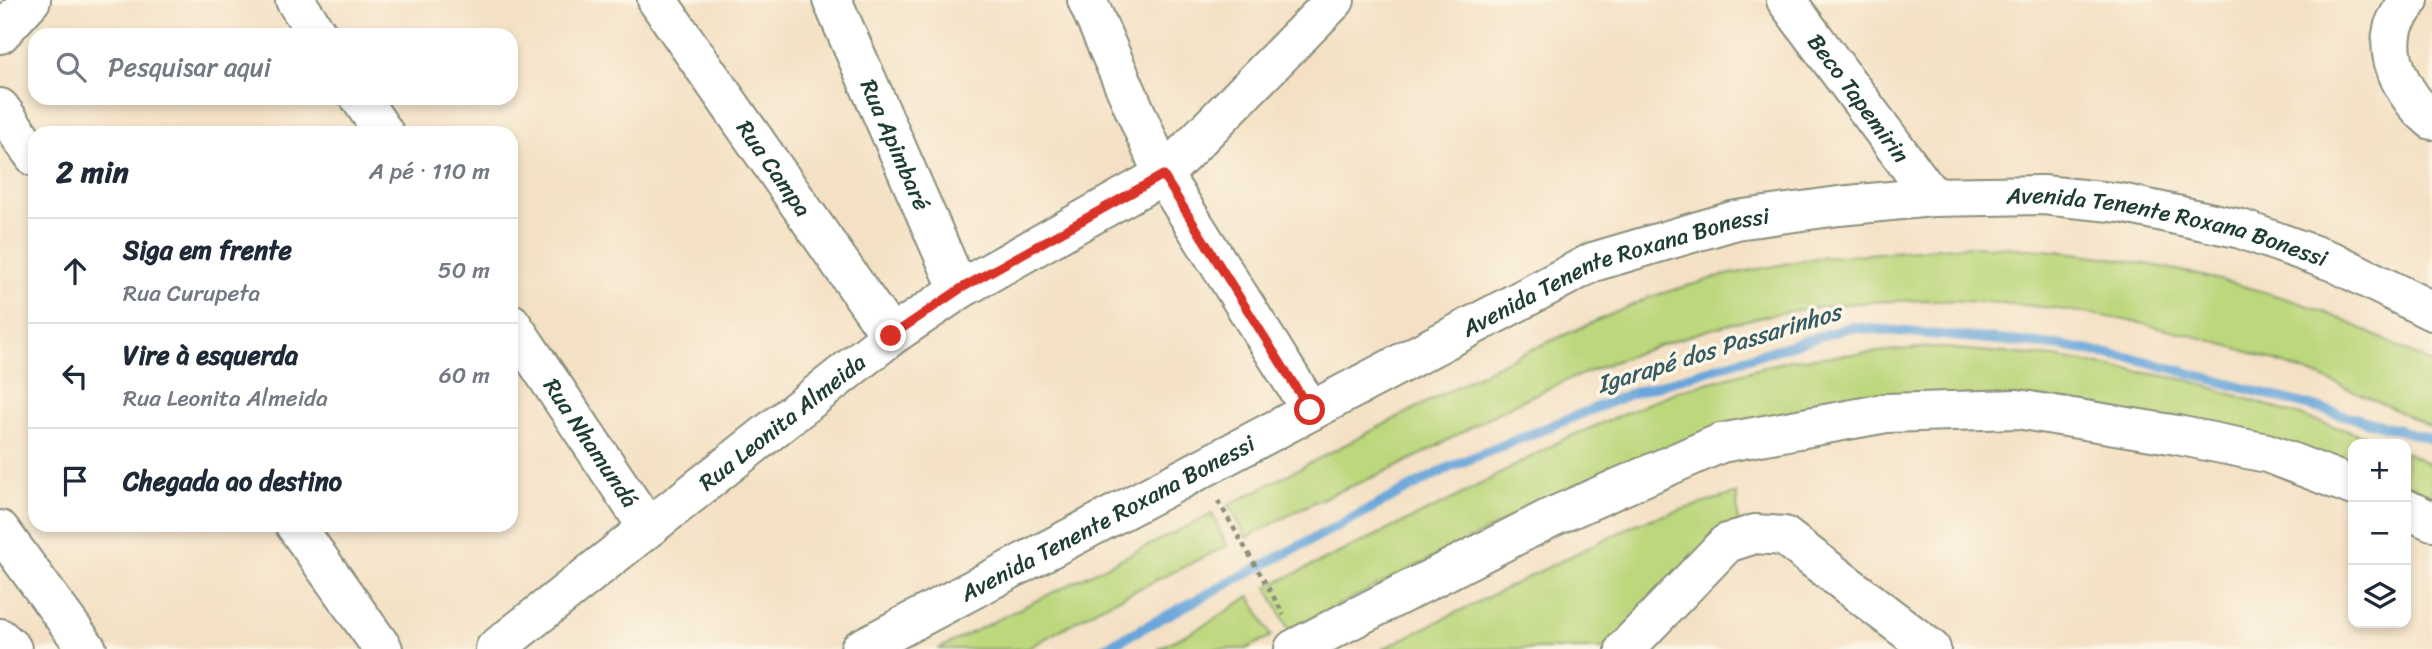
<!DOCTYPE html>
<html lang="pt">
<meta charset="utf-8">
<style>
body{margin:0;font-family:Sriracha,sans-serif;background:#f6f6f7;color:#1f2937}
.controls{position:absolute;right:21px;bottom:21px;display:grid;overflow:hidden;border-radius:14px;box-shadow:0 4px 10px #0003}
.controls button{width:63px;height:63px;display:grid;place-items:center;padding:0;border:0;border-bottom:2px solid #e0e1e3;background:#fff;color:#1f2937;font:35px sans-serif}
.stop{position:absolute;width:21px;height:21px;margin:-16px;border:5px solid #d93025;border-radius:50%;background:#fff}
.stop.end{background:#d93025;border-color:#fff;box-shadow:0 2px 7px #0008}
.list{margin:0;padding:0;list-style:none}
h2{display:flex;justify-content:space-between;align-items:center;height:91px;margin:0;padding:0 28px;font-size:30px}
h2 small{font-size:23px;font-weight:400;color:#747a83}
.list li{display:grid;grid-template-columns:46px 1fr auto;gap:21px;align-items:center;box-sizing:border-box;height:105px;padding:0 28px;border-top:2px solid #e0e1e3}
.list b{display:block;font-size:26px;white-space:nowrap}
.list p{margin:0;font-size:23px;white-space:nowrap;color:#747a83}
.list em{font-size:23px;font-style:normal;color:#747a83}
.icon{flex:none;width:38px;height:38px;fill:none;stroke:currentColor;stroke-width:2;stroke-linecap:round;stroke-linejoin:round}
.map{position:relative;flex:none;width:2432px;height:649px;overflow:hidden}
.search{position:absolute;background:#fff;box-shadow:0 4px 10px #0003;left:28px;top:28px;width:490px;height:77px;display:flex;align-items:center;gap:18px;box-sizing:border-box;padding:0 24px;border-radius:21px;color:#747a83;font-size:26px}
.panel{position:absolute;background:#fff;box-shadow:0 4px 10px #0003;left:28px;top:126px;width:490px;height:406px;border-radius:21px}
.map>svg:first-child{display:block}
</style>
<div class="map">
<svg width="2432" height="649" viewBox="0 0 2432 649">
<rect width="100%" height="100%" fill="#fcf5e5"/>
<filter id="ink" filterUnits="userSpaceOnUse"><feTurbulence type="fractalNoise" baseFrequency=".0143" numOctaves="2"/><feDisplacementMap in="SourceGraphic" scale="14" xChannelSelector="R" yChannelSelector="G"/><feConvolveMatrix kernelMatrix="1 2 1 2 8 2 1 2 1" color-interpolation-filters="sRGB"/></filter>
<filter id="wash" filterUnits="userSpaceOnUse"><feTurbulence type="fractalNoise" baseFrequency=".00686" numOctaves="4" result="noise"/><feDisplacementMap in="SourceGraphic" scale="28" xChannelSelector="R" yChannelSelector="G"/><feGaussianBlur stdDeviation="1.57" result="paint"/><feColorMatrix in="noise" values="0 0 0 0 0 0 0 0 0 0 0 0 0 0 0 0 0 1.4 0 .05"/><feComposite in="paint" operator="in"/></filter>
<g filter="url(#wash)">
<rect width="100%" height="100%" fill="#f4e1c5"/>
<g fill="#bcd77c" stroke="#6e8a58" stroke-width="2">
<path d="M1967,246C2082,248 2197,269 2306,305C2349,320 2391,344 2432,363V428C2213,314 1928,259 1688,336C1638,352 1587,371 1540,392C1494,412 1451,440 1406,462C1378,476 1348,487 1319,500C1295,511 1271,525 1247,538L1229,505L1508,360L1650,297L1721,276L1817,258Z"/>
<polygon points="1931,347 2053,357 2187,380 2390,444 2353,444 2353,477 1947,402 1572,488 1289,630 1267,587 1453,499 1564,439 1678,391 1790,360"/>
<polygon points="2406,452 2432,466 2432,514 2406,501"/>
<polygon points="1737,493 1738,525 1652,597 1606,649 1382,649 1638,523"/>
<polygon points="1212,514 1227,546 1099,608 1027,649 938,649"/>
<polygon points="1250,596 1271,636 1246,649 1158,649 1210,622"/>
</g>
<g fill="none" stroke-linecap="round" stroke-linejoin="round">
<polyline stroke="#67a5d9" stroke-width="10" points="1103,649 1450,467 1630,394 1850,327 2056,345 2137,359 2432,439"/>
</g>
</g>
<g filter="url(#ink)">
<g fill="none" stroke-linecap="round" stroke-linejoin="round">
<g stroke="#8a8f7c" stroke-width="42">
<g id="minor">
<polyline points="295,0 318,35"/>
<path id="s1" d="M657,0L891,336"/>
<path id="s2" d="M832,0L959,290"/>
<polyline points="1087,0 1163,175 1310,409"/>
<path id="s3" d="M1786,0L1932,197"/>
<path d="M2409,0C2404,9 2395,19 2393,29C2385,62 2407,100 2432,120"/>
<polyline points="0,34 31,0"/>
<polyline points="360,98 384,133"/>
<polyline points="0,108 35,157"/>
<path id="s4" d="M511,323L648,528"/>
<polyline points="2406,509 2432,521"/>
<polyline points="295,525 383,649"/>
<polyline points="0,530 87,649"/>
<polyline points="0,638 12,649"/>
<path id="s5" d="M495,649L891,336L959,290L1163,175L1335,0"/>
<path id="s6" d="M860,649L1593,262L1736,220L1839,206L1932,197L2043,195L2121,203L2241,229L2334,262L2432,311"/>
<polyline points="1294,649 1552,517 1721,443 1886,413 2017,409 2177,435 2267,453 2353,486"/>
<polyline points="1625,649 1727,543 1755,534 1784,536 1931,649"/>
</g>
</g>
<polyline stroke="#8a8f7c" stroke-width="4.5" stroke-dasharray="5 5" stroke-linecap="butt" points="1218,501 1284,615"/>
<use href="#minor" stroke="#fff" stroke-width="38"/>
</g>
</g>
<g fill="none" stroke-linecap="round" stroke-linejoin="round" filter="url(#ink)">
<polyline stroke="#d93025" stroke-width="9" points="891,336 960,289 1163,175 1310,410"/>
</g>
<g text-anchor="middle" stroke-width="7" stroke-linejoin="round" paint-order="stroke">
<g font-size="23" fill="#1f3d34" stroke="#fcf5e5">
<text dy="8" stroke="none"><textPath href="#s3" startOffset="122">Beco Tapemirin</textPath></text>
<text dy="8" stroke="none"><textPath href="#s2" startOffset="158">Rua Apimbaré</textPath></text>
<text dy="8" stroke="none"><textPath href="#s1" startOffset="205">Rua Campa</textPath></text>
<text dy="8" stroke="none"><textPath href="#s6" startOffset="1414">Avenida Tenente Roxana Bonessi</textPath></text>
<text dy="8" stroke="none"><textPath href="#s6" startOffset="847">Avenida Tenente Roxana Bonessi</textPath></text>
<text dy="8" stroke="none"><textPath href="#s5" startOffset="366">Rua Leonita Almeida</textPath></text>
<text dy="8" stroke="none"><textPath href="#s4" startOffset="144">Rua Nhamundá</textPath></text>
<text dy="8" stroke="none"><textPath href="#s6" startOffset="280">Avenida Tenente Roxana Bonessi</textPath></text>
</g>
<g font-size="24" font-style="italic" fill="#355c66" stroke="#fcf5e5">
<text transform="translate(1719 348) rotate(-17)" y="8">Igarapé dos Passarinhos</text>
</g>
</g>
</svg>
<div class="controls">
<button>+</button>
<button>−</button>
<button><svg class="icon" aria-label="layers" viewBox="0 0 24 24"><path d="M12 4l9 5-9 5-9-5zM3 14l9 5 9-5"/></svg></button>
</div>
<div class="stop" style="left:1310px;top:410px"></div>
<div class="stop end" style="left:891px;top:336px"></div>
<div class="search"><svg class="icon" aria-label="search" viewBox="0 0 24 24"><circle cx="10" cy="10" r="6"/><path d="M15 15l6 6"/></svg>Pesquisar aqui</div>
<section class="panel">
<h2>2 min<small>A pé · 110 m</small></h2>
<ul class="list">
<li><svg class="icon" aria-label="ahead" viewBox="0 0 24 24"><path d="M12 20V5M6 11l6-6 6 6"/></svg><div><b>Siga em frente</b><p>Rua Curupeta</p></div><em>50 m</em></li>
<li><svg class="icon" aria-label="left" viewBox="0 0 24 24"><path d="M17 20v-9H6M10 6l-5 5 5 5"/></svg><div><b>Vire à esquerda</b><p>Rua Leonita Almeida</p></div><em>60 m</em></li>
<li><svg class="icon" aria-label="arrive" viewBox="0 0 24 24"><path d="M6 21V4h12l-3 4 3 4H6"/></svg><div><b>Chegada ao destino</b></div></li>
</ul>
</section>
</div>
